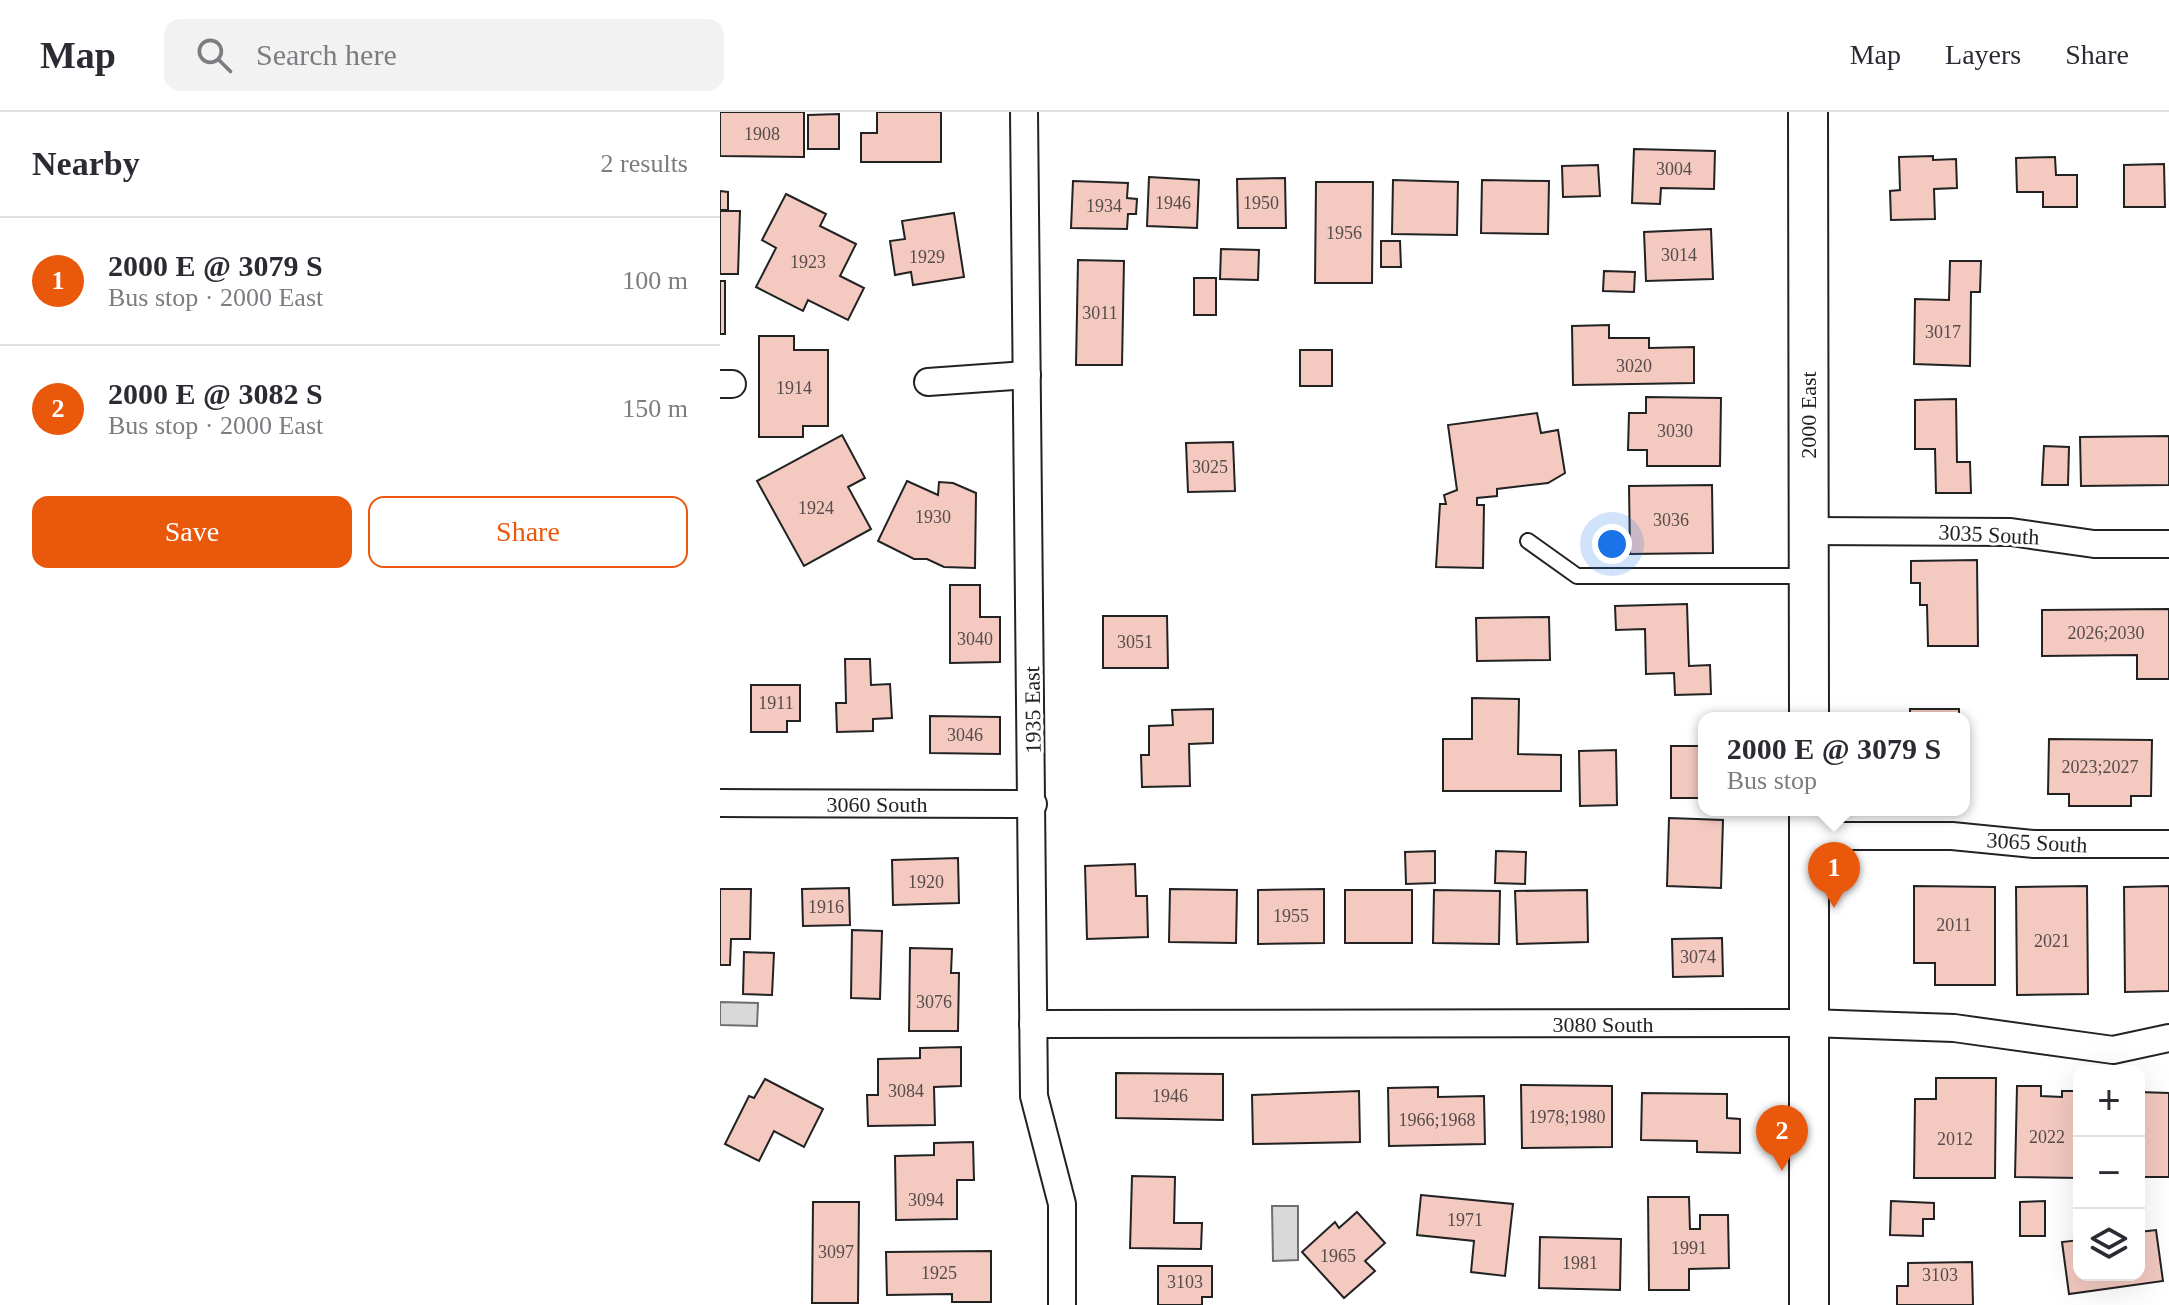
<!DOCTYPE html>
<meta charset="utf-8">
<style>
body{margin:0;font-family:"Times New Roman",serif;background:#f2f2f3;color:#2b2b33}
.controls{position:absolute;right:24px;bottom:24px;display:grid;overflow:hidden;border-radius:16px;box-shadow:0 8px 32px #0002}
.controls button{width:72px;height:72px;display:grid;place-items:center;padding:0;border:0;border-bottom:2px solid #e1e1e2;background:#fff;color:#2b2b33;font:40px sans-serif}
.you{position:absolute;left:892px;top:432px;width:28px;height:28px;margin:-20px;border:6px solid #fff;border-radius:50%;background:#1a73e8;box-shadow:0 0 0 12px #1a73e833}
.badge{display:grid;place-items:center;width:52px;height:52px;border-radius:50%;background:#ea580c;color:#fff;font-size:26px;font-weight:700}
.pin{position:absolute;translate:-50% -66px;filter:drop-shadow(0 2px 4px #0008)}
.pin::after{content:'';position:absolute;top:42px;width:28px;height:24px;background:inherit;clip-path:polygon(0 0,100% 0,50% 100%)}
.popup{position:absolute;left:978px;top:600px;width:272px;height:104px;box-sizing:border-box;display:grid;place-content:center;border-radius:16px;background:#fff;filter:drop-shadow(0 2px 6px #0005);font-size:26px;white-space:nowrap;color:#7c7c81}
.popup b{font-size:30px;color:#2b2b33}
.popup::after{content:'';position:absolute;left:50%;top:100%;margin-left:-16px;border:16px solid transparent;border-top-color:#fff}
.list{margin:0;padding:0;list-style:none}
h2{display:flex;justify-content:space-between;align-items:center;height:104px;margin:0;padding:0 32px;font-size:34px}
h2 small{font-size:26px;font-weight:400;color:#7c7c81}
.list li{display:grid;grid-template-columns:52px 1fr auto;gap:24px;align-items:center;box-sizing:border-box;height:128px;padding:0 32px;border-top:2px solid #e1e1e2}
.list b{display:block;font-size:30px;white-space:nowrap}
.list p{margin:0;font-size:26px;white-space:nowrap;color:#7c7c81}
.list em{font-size:26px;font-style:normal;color:#7c7c81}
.actions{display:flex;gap:16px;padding:24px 32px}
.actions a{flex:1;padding:18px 0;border:2px solid #ea580c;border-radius:16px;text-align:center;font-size:28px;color:#ea580c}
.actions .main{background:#ea580c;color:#fff}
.icon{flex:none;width:44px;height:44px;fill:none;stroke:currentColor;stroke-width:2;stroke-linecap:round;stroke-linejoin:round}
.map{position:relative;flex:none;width:1449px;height:1193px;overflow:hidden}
header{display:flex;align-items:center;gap:48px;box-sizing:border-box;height:112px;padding:0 40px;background:#fff;border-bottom:2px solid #e1e1e2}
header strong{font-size:38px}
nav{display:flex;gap:44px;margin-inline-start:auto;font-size:28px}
.search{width:560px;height:72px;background:#f2f2f3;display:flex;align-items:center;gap:20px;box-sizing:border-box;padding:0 28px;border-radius:16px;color:#7c7c81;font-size:30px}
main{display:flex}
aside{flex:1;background:#fff}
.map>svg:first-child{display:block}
</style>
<header>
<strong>Map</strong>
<div class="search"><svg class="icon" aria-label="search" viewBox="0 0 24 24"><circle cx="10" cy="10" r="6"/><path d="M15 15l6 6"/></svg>Search here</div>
<nav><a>Map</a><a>Layers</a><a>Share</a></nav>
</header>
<main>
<aside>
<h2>Nearby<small>2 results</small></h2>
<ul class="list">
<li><span class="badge">1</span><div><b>2000 E @ 3079 S</b><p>Bus stop · 2000 East</p></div><em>100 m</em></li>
<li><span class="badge">2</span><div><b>2000 E @ 3082 S</b><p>Bus stop · 2000 East</p></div><em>150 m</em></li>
</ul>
<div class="actions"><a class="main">Save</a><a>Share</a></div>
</aside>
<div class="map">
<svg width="1449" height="1193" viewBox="0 0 1449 1193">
<rect width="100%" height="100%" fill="#fff"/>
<g fill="#d9d9d9" stroke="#6f6f6f" stroke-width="2">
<polygon points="0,890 38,891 37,914 0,913"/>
<polygon points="552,1094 578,1094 578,1148 553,1149"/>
</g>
<g fill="#f3c9c0" stroke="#222" stroke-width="2">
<polygon points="0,0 84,0 84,45 0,44"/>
<polygon points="157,0 221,0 221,50 141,50 141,21 157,21"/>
<polygon points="119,2 119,37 88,37 88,3"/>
<polygon points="914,37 995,39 994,77 941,76 940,92 912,91"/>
<polygon points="1213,44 1213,48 1236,47 1237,76 1214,77 1215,107 1171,108 1170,79 1180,78 1179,45"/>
<polygon points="1335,45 1336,63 1357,63 1357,95 1323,95 1323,80 1297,80 1296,46"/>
<polygon points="1444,52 1445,95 1404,95 1404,53"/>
<polygon points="878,53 880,84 843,85 842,54"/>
<polygon points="429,65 479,68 477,116 427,114"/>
<polygon points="565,66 566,116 518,116 517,67"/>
<polygon points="673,68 738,70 737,123 672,122"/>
<polygon points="762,68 829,69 828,122 761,121"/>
<polygon points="353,69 408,71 407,86 417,87 416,102 408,102 407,117 351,116"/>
<polygon points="596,70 653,70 652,171 595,171"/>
<polygon points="0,79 8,80 8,98 0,98"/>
<polygon points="66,82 106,102 100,114 136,132 120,164 144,176 128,208 88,188 83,199 36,175 56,136 42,128"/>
<polygon points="0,99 20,99 18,162 0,162"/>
<polygon points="234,101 244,165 193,173 191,160 175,163 170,129 185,127 182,109"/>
<polygon points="991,117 993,167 926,169 924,120"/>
<polygon points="661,129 680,129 681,155 661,155"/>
<polygon points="501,137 539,138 538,168 500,167"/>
<polygon points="358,148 404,149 402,253 356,253"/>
<polygon points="1230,149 1261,149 1260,180 1251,180 1250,254 1194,252 1195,187 1229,188"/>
<polygon points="884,159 915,160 914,180 883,179"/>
<rect x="474" y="166" width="22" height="37"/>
<rect x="0" y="169" width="5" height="53"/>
<polygon points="889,213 889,226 929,226 929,236 974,235 974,271 853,273 852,214"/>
<polygon points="39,224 74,224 74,238 108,238 108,314 83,314 83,325 39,325"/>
<rect x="580" y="238" width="32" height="36"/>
<polygon points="926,285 1001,286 1000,354 927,354 927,338 908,338 909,301 926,301"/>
<polygon points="1236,287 1237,350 1250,350 1251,381 1216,381 1215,337 1195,337 1195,288"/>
<polygon points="817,301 821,321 838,318 845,361 828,371 777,377 777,384 757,386 757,393 764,393 763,456 716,455 720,392 726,392 724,383 737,378 728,313"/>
<polygon points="122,323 145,366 128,375 151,417 84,454 37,369"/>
<polygon points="1449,324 1449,373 1361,374 1360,325"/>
<polygon points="513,330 515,379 468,380 466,331"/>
<polygon points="1324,334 1349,335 1348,373 1322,373"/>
<polygon points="187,369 218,383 219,370 233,371 256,381 255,456 224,455 207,447 194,447 158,429"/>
<polygon points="992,373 993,441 910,442 909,374"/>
<polygon points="1257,448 1258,534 1208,534 1207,493 1200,493 1200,471 1191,471 1191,449"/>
<polygon points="230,473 260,473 260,505 280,505 280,550 230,551"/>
<polygon points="967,492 969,554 990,553 991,582 955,583 954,561 926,562 925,517 896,518 895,494"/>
<polygon points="1449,497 1449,567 1417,567 1417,543 1322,544 1322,498"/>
<polygon points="383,504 447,504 448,556 383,556"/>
<polygon points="829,505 830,548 757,549 756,506"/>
<polygon points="125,547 150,547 151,573 170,572 172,606 153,607 153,619 117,620 116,591 126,591"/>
<polygon points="31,573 80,573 80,609 67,609 67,620 31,620"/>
<polygon points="752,586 799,587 798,642 841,643 841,679 723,679 723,627 752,627"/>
<polygon points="493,597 493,631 469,632 470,674 422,675 421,643 429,643 429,614 453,613 452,598"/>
<rect x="1190" y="597" width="49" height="9"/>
<polygon points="210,604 280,605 280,642 210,641"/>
<polygon points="1329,627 1432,628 1431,684 1411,684 1411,694 1349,694 1349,682 1328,682"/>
<rect x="951" y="634" width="33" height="52"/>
<polygon points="896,638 897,693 860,694 859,639"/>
<polygon points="949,706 1003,708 1001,776 947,774"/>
<polygon points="715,739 715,771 686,772 685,740"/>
<polygon points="776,739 806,740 805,772 775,771"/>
<polygon points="238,746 239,791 173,793 172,748"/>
<polygon points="415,752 416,784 427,784 428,825 367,827 365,754"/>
<polygon points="1194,774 1275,775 1275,873 1215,873 1215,851 1194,851"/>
<polygon points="1367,774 1368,882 1297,883 1296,775"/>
<polygon points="1449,774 1449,879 1405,880 1404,775"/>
<polygon points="129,776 130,813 83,814 82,777"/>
<polygon points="0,777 31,777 30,827 11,827 10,853 0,853"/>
<polygon points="450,777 517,778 516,831 449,830"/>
<polygon points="604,777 604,831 538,832 538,778"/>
<rect x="625" y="778" width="67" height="53"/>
<polygon points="714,778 780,779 779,832 713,831"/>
<polygon points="867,778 868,830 797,832 795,779"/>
<polygon points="132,818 162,819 160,887 131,886"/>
<polygon points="1002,826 1003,864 953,865 952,827"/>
<polygon points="190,836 232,837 231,861 239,861 238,919 189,919"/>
<polygon points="24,840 54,841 52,883 23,882"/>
<polygon points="241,935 241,974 214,975 215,1013 148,1014 147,983 158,983 158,947 200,946 200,936"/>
<polygon points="396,961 503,962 503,1008 396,1006"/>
<polygon points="1216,966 1276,966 1275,1066 1194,1066 1195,987 1216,987"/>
<polygon points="45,967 103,997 84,1035 54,1019 39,1049 5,1032 29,984 34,986"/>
<polygon points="801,973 892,974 892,1035 802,1036"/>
<polygon points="1297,974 1321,974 1321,984 1342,985 1342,979 1359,979 1359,1066 1295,1065"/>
<polygon points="718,975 718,985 764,984 765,1032 669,1034 668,976"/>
<polygon points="639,979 640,1030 533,1032 532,983"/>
<polygon points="1419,980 1449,981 1449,1065 1419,1065"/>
<polygon points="922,981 1007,982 1007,1006 1020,1007 1020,1041 977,1040 977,1029 921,1028"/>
<polygon points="253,1030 254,1068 237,1068 237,1107 176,1108 175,1044 214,1043 214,1031"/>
<polygon points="412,1064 455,1065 454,1111 482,1111 481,1137 410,1136"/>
<polygon points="701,1083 793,1092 785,1164 751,1160 754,1129 697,1123"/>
<polygon points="928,1085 969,1085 970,1117 980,1117 980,1103 1008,1103 1009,1156 969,1157 969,1178 929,1178"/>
<polygon points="1171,1089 1214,1091 1214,1107 1203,1107 1203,1124 1170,1123"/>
<polygon points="1325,1089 1325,1124 1300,1124 1300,1090"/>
<polygon points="93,1090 139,1090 138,1191 92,1191"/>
<polygon points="637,1100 665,1131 645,1149 655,1159 624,1186 582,1140 615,1110 619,1116"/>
<polygon points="1436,1118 1443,1169 1349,1182 1342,1130 1359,1128 1359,1163 1419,1163 1419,1120"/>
<polygon points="820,1125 901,1127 900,1178 819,1176"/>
<polygon points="271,1139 271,1190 232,1190 232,1182 167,1183 166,1140"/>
<polygon points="1252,1150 1253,1193 1177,1193 1177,1174 1188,1174 1188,1151"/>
<polygon points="438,1154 492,1154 492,1185 482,1185 482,1193 438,1193"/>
</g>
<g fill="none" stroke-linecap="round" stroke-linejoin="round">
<g stroke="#222" stroke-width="18">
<polyline id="lane" points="808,429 857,464 1088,464"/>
</g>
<g stroke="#222" stroke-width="30">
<g id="street">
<polyline points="304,0 314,984 342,1092 342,1193"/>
<polyline points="208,270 307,263"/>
<polyline points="0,272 12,272"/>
<polyline points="1088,419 1291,420 1374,432 1449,432"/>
<polyline points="0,691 313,692"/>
<polyline points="1089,724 1232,724 1314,732 1449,732"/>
<polyline points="313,912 1089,911 1234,916 1393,938 1449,926"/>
</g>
</g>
<g stroke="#222" stroke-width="42">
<g id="secondary">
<polyline points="1088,0 1089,606"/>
<polyline points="1089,698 1089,1193"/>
</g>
</g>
<use href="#lane" stroke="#fff" stroke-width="14"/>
<use href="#street" stroke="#fff" stroke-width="26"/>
<use href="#secondary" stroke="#fff" stroke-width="38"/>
</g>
<g text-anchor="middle" stroke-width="6" stroke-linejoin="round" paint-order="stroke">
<g font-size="18" fill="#564c4a">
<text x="42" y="28">1908</text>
<text x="954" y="63">3004</text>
<text x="453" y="97">1946</text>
<text x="541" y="97">1950</text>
<text x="384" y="100">1934</text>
<text x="624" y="127">1956</text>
<text x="959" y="149">3014</text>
<text x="207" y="151">1929</text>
<text x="88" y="156">1923</text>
<text x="380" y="207">3011</text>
<text x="1223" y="226">3017</text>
<text x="914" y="260">3020</text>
<text x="74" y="282">1914</text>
<text x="955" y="325">3030</text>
<text x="490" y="361">3025</text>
<text x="96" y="402">1924</text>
<text x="213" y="411">1930</text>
<text x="951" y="414">3036</text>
<text x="1386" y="527">2026;2030</text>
<text x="255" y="533">3040</text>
<text x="415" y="536">3051</text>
<text x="56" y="597">1911</text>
<text x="245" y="629">3046</text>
<text x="1380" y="661">2023;2027</text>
<text x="206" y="776">1920</text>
<text x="106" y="801">1916</text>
<text x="571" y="810">1955</text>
<text x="1234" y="819">2011</text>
<text x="1332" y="835">2021</text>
<text x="978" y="851">3074</text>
<text x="214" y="896">3076</text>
<text x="186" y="985">3084</text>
<text x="450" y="990">1946</text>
<text x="847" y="1011">1978;1980</text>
<text x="717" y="1014">1966;1968</text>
<text x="1327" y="1031">2022</text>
<text x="1235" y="1033">2012</text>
<text x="206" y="1094">3094</text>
<text x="745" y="1114">1971</text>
<text x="969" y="1142">1991</text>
<text x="116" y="1146">3097</text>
<text x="618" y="1150">1965</text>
<text x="860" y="1157">1981</text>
<text x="219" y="1167">1925</text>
<text x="1220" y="1169">3103</text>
<text x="465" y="1176">3103</text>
</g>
<g font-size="22" fill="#222" stroke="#fff">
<text transform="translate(1088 303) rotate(-90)" y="8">2000 East</text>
<text transform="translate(1269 422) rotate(3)" y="8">3035 South</text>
<text transform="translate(312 598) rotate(-91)" y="8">1935 East</text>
<text x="157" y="700">3060 South</text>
<text transform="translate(1317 730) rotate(3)" y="8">3065 South</text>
<text x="883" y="920">3080 South</text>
</g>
</g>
</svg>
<div class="controls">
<button>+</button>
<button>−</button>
<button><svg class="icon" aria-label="layers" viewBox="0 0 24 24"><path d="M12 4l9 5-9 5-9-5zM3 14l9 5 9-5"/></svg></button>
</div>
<div class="you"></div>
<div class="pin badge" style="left:1114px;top:796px">1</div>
<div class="popup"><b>2000 E @ 3079 S</b>Bus stop</div>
<div class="pin badge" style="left:1062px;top:1059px">2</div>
</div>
</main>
